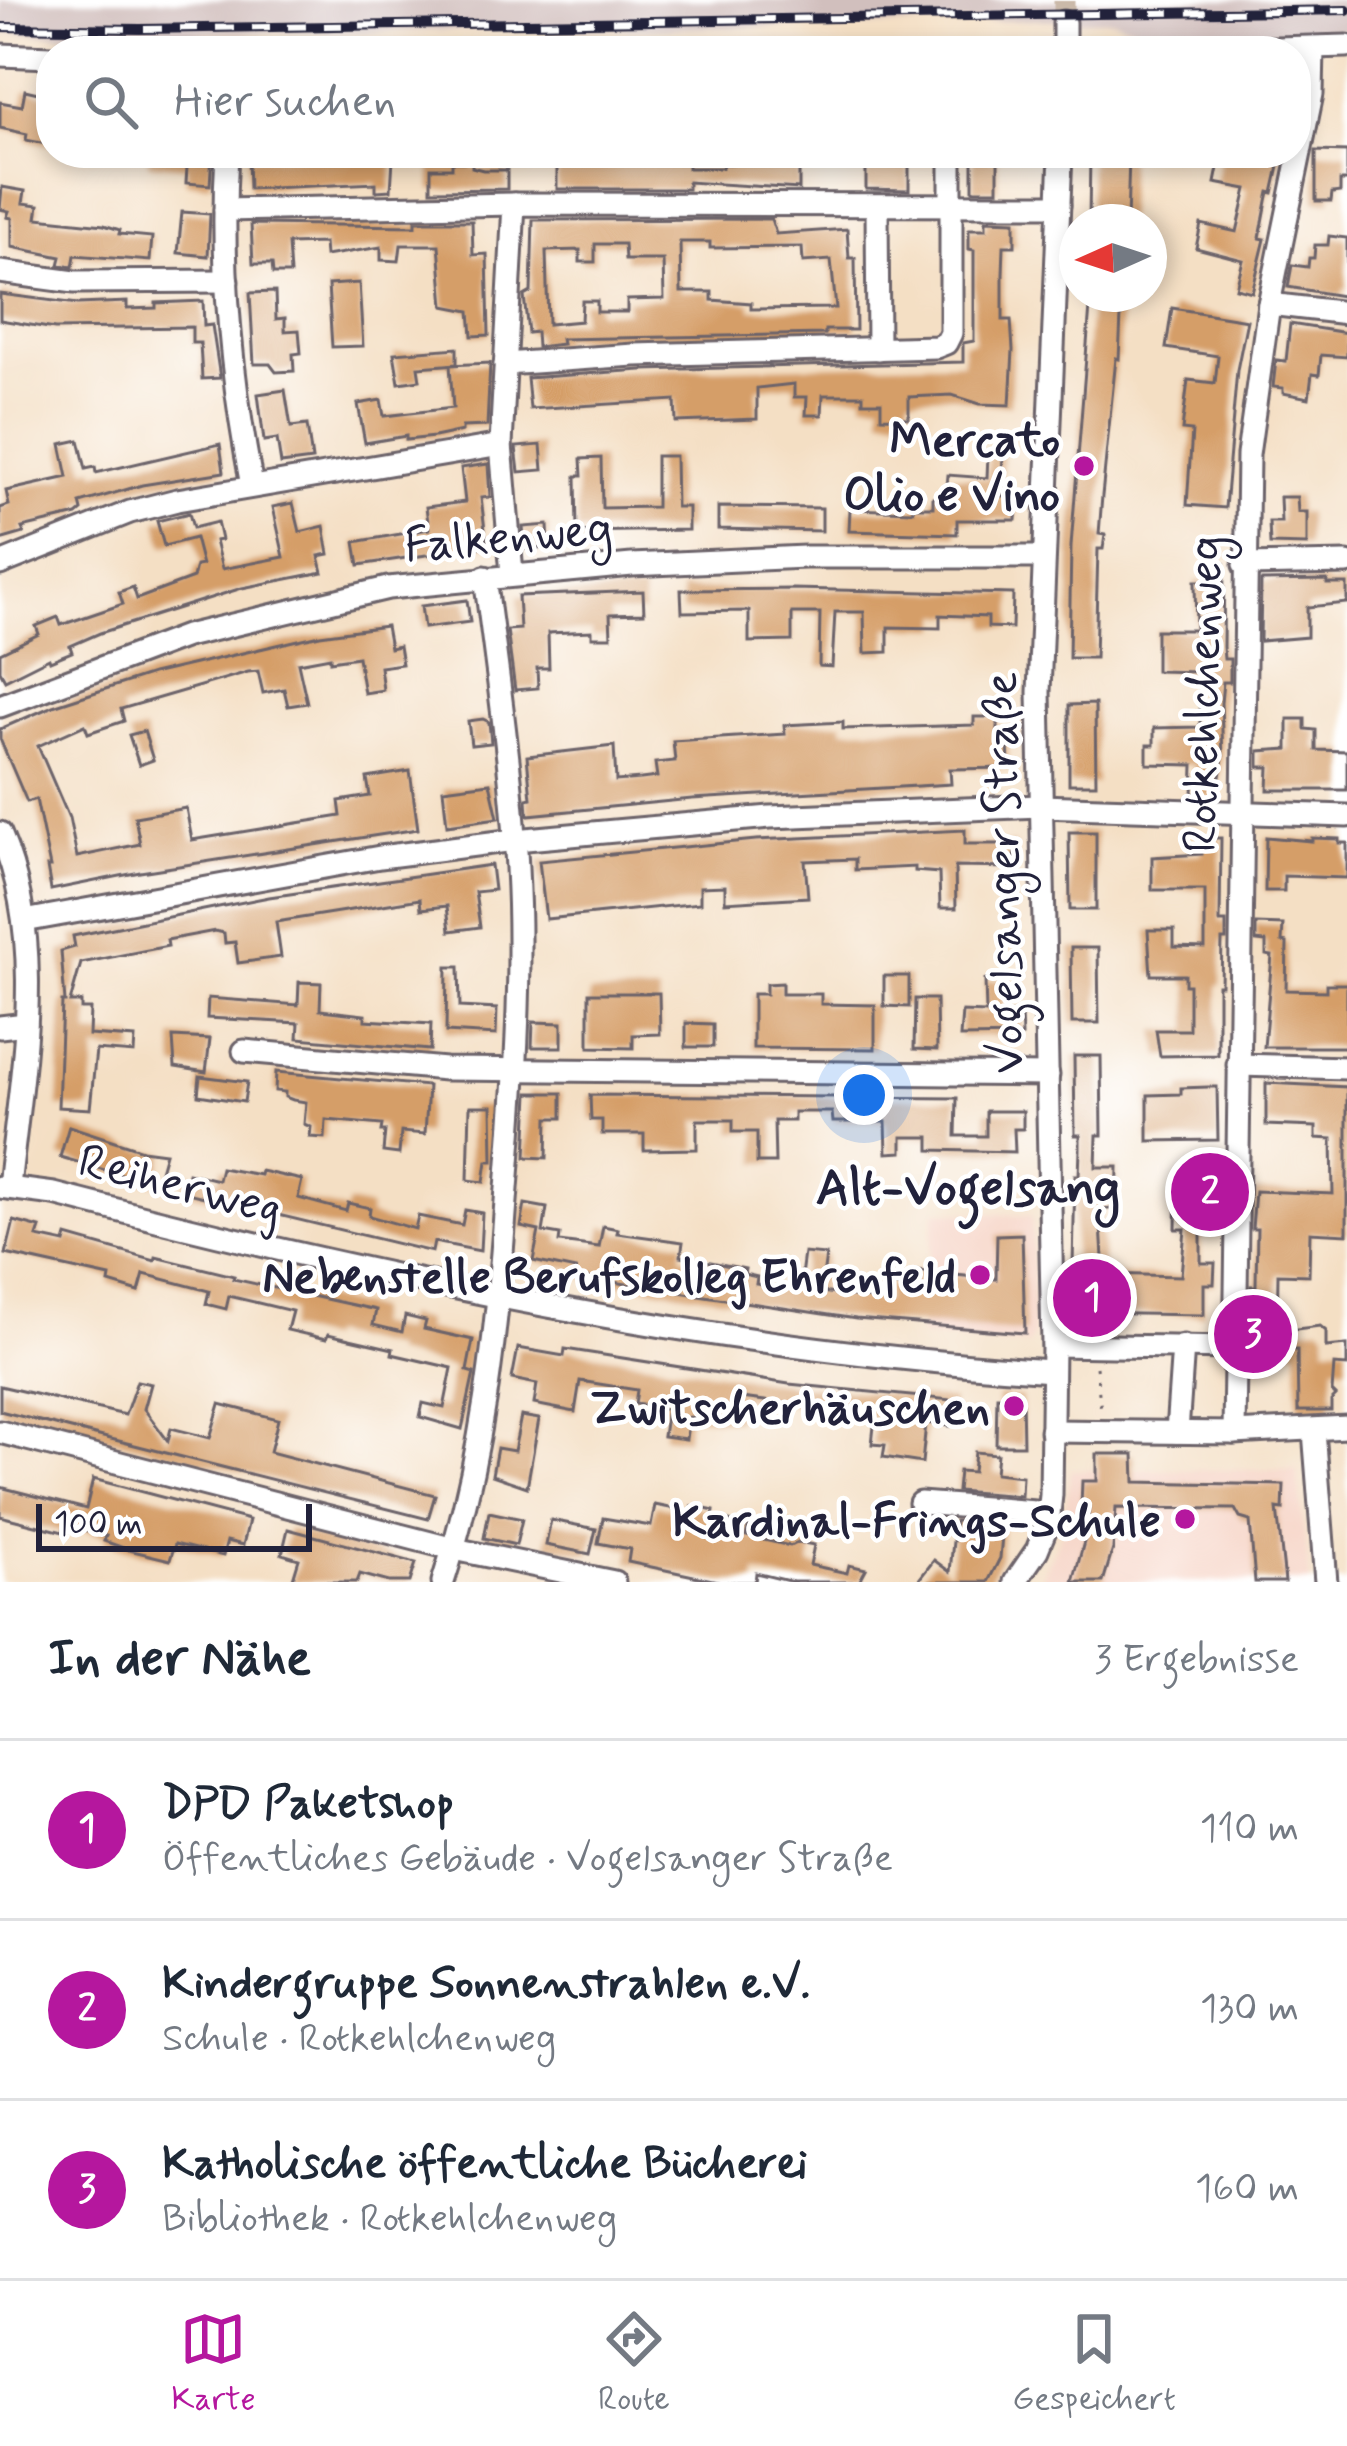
<!DOCTYPE html>
<html lang="de">
<meta charset="utf-8">
<style>
body{margin:0;font-family:Mynerve,sans-serif;background:#f2f2f3;color:#1f2937}
.compass{position:absolute;left:1059px;top:204px;width:108px;height:108px;border-radius:50%;background:#fff;box-shadow:0 6px 18px #0003;rotate:267deg}
.scale{position:absolute;left:36px;bottom:30px;width:276px;box-sizing:border-box;padding-left:12px;border:6px solid #22223b;border-top:0;font-size:33px;line-height:42px;white-space:nowrap;color:#22223b;-webkit-text-stroke:9px #fff;paint-order:stroke}
.you{position:absolute;left:864px;top:1095px;width:42px;height:42px;margin:-30px;border:9px solid #fff;border-radius:50%;background:#1a73e8;box-shadow:0 0 0 18px #1a73e833}
.badge{display:grid;place-items:center;width:78px;height:78px;border-radius:50%;background:#b5179e;color:#fff;font-size:39px;font-weight:700}
.pin{position:absolute;translate:-50% -50%;border:6px solid #fff;box-shadow:0 3px 12px #0006}
.list{margin:0;padding:0;list-style:none}
h2{display:flex;justify-content:space-between;align-items:center;height:156px;margin:0;padding:0 48px;font-size:51px}
h2 small{font-size:39px;font-weight:400;color:#747a83}
.list li{display:grid;grid-template-columns:78px 1fr auto;gap:36px;align-items:center;box-sizing:border-box;height:180px;padding:0 48px;border-top:3px solid #e0e1e3}
.list b{display:block;font-size:45px;white-space:nowrap}
.list p{margin:0;font-size:39px;white-space:nowrap;color:#747a83}
.list em{font-size:39px;font-style:normal;color:#747a83}
.icon{flex:none;width:66px;height:66px;fill:none;stroke:currentColor;stroke-width:2;stroke-linecap:round;stroke-linejoin:round}
.map{position:relative;flex:none;width:1347px;height:1582px;overflow:hidden}
.search{position:absolute;background:#fff;box-shadow:0 6px 18px #0003;left:36px;right:36px;top:36px;height:132px;display:flex;align-items:center;gap:30px;box-sizing:border-box;padding:0 42px;border-radius:48px;color:#747a83;font-size:45px}
.sheet{height:696px;background:#fff}
nav{display:flex;justify-content:space-around;align-items:center;box-sizing:border-box;height:168px;border-top:3px solid #e0e1e3;background:#fff;font-size:33px;color:#747a83}
nav a{display:grid;justify-items:center;gap:6px}
nav .on{color:#b5179e}
.map>svg:first-child{display:block}
</style>
<div class="map">
<svg width="1347" height="1582" viewBox="0 0 1347 1582">
<rect width="100%" height="100%" fill="#fff"/>
<filter id="ink" filterUnits="userSpaceOnUse"><feTurbulence type="fractalNoise" baseFrequency=".00833" numOctaves="2"/><feDisplacementMap in="SourceGraphic" scale="24" xChannelSelector="R" yChannelSelector="G"/><feConvolveMatrix kernelMatrix="1 2 1 2 8 2 1 2 1" color-interpolation-filters="sRGB"/></filter>
<filter id="wash" filterUnits="userSpaceOnUse"><feTurbulence type="fractalNoise" baseFrequency=".004" numOctaves="4" result="noise"/><feDisplacementMap in="SourceGraphic" scale="48" xChannelSelector="R" yChannelSelector="G"/><feGaussianBlur stdDeviation="2.7" result="paint"/><feColorMatrix in="noise" values="0 0 0 0 0 0 0 0 0 0 0 0 0 0 0 0 0 1.4 0 .05"/><feComposite in="paint" operator="in"/></filter>
<g filter="url(#wash)">
<rect width="100%" height="100%" fill="#f4dfc4"/>
<g fill="#f6d2c3">
<polygon points="935,1211 1032,1216 1033,1335 1028,1346 920,1337"/>
<polygon points="1071,1470 1297,1470 1310,1582 1039,1582 1063,1530"/>
</g>
<polygon fill="#d1bfbd" points="0,0 1347,0 1347,31 1164,37 1113,20 1034,20 877,26 62,35 0,33"/>
<g id="blocks">
<g fill="#d59e67" fill-rule="evenodd">
<polygon points="25,90 51,96 51,145 26,140 27,134 0,128 0,102 22,106"/>
<polygon points="1316,151 1347,152 1347,181 1340,181 1340,192 1332,193 1331,201 1316,201"/>
<polygon points="149,153 212,153 210,185 186,183 187,167 148,164"/>
<rect x="973" y="153" width="25" height="37"/>
<polygon points="1090,153 1129,157 1127,222 1089,222"/>
<polygon points="1221,153 1282,153 1273,193 1269,192 1267,201 1260,238 1265,239 1252,292 1236,288 1243,260 1196,248 1201,224 1237,232 1247,189 1215,183"/>
<polygon points="351,154 393,159 391,190 376,191 376,183 249,189 248,158"/>
<polygon points="758,154 795,154 795,164 799,164 799,189 688,182 688,189 557,189 557,165 579,164 579,160 688,163 688,168 722,168 723,164 757,163"/>
<polygon points="452,162 472,162 472,167 483,170 507,170 507,189 431,190 431,168 452,168"/>
<polygon points="866,164 909,164 909,190 866,189"/>
<polygon points="2,187 25,191 23,203 39,205 37,218 104,225 120,230 119,234 152,237 150,261 75,255 73,267 59,265 61,257 12,247 12,218 7,217 9,211 0,209"/>
<polygon points="182,212 210,214 208,256 178,253"/>
<path d="M771,219L776,234L847,229L849,258H855L856,330H825V334L561,339L562,344L537,347L536,332L528,333L524,296L531,292L533,220ZM680,242H710V248L802,247L803,262L831,260L836,308L751,309V303L712,300V292H681ZM595,244H624L625,260H663L664,299L627,300V312H597V301H582L581,321L548,324L546,251L580,250V262H595Z"/>
<polygon points="986,220 1015,221 1015,246 1004,246 1003,274 1003,320 1011,320 1013,350 1010,405 980,404 952,395 909,397 909,418 881,417 881,402 863,402 863,395 823,395 822,415 806,415 807,397 794,397 794,384 757,388 757,419 676,422 675,400 530,409 527,378 642,370 963,362 963,343 974,341 974,250 969,249 969,229 986,229"/>
<polygon points="416,221 472,221 473,255 487,254 489,335 472,336 470,311 444,306 439,245 401,245 399,261 381,260 381,247 325,256 324,243 288,244 290,274 273,274 272,264 253,264 251,224 416,226"/>
<polygon points="1329,236 1347,238 1347,289 1343,289 1342,296 1288,287 1292,265 1308,267 1309,258 1314,258 1315,245 1328,245"/>
<polygon points="359,283 363,346 332,347 328,285"/>
<polygon points="275,292 276,319 285,318 285,331 299,330 301,353 293,354 294,371 276,372 270,364 254,364 250,293"/>
<polygon points="0,294 78,304 127,302 127,309 156,308 156,303 203,301 204,326 212,325 220,378 202,379 200,343 192,343 192,327 55,329 0,320"/>
<polygon points="1091,294 1122,294 1119,359 1116,358 1102,496 1099,534 1105,535 1103,549 1098,549 1095,658 1069,658 1071,546"/>
<polygon points="1172,308 1247,320 1237,370 1225,508 1187,505 1192,431 1182,430 1188,380 1215,383 1218,356 1166,348"/>
<polygon points="1290,324 1347,333 1347,357 1321,355 1319,375 1312,374 1309,398 1283,393 1283,388 1273,387 1276,360 1286,361"/>
<polygon points="457,348 457,364 418,367 420,380 399,383 394,353"/>
<polygon points="490,363 487,426 462,427 462,431 434,437 406,440 406,436 365,443 358,404 381,400 384,416 453,408 450,365"/>
<polygon points="285,390 291,427 307,425 312,460 281,464 277,439 264,441 258,394"/>
<polygon points="79,440 86,469 95,467 96,473 220,444 224,472 142,485 80,503 82,511 77,515 22,528 24,533 0,540 0,508 9,505 6,491 68,477 61,444"/>
<polygon points="541,445 543,470 519,472 516,447"/>
<polygon points="988,454 1003,455 1001,496 1018,496 1016,520 957,520 957,534 849,531 850,509 913,511 913,507 933,507 933,497 946,497 948,475 987,478"/>
<polygon points="656,456 675,456 676,507 688,507 688,530 577,532 576,476 582,476 581,459 601,458 602,508 656,507"/>
<polygon points="488,464 490,497 481,498 487,546 359,565 355,542 429,529 426,507 465,502 461,468"/>
<polygon points="1280,497 1297,497 1298,512 1307,512 1307,545 1270,544 1269,522 1281,522"/>
<polygon points="293,503 300,532 324,526 329,554 319,556 323,572 242,588 100,633 70,646 72,652 50,661 49,658 5,680 0,671 0,653 39,634 36,626 58,617 61,625 123,604 119,592 133,587 137,599 193,578 196,566 202,565 195,538 164,546 157,521 189,513 193,528 217,522 221,540 215,541 222,569 284,557 273,507"/>
<polygon points="718,507 822,508 822,531 718,529"/>
<polygon points="548,525 549,548 525,549 523,527"/>
<polygon points="1209,564 1224,564 1223,647 1224,659 1230,659 1230,682 1223,682 1221,703 1223,757 1217,797 1193,796 1194,765 1147,764 1147,745 1154,745 1154,728 1200,727 1200,672 1156,671 1156,630 1196,630 1195,581 1207,581"/>
<polygon points="1327,580 1327,584 1347,584 1347,603 1307,607 1307,637 1260,641 1261,581"/>
<polygon points="792,589 1013,594 1012,628 988,627 988,617 940,615 940,628 888,627 888,652 865,653 864,612 835,612 832,667 819,666 820,613 792,613 792,641 749,642 749,611 682,612 681,590"/>
<polygon points="643,591 644,613 610,614 611,637 592,637 592,631 548,633 549,668 537,668 538,688 515,690 507,630 520,629 518,596"/>
<polygon points="467,600 470,622 424,628 421,606"/>
<polygon points="386,626 390,648 399,646 402,664 380,667 383,690 364,693 358,657 330,661 330,657 298,663 307,703 288,706 284,689 263,693 258,671 248,672 121,709 124,721 88,733 85,725 38,746 69,818 77,857 140,844 135,817 186,808 192,840 341,816 339,801 370,796 367,778 410,771 418,829 140,872 51,890 47,867 50,867 36,799 27,802 0,739 0,729 53,706 152,674 320,635"/>
<polygon points="1095,704 1096,784 1069,784 1069,705"/>
<polygon points="974,717 998,717 998,740 1008,740 1009,768 950,769 951,784 692,799 528,815 527,799 531,798 527,756 614,746 616,781 641,779 657,777 655,763 675,761 673,741 785,734 784,725 843,722 843,729 974,725"/>
<polygon points="483,719 489,722 491,743 471,745 468,721"/>
<polygon points="1288,719 1305,719 1305,729 1316,730 1316,750 1347,751 1347,790 1268,790 1269,767 1259,767 1259,751 1288,749"/>
<polygon points="144,731 153,760 139,765 129,735"/>
<polygon points="490,783 498,818 447,825 443,789"/>
<polygon points="965,830 965,844 1015,844 1015,868 955,867 956,908 940,908 939,873 915,871 915,867 855,870 855,859 805,861 808,897 725,902 725,886 700,887 700,903 546,919 539,861 756,840"/>
<polygon points="1069,832 1096,832 1096,910 1070,910"/>
<polygon points="1266,837 1312,841 1312,838 1339,839 1339,843 1347,843 1347,878 1284,876 1284,891 1265,891"/>
<polygon points="1202,838 1221,838 1220,922 1226,922 1226,940 1222,940 1221,985 1218,985 1218,1055 1160,1056 1156,1030 1189,1030 1189,985 1185,985 1185,975 1151,975 1148,930 1174,930 1174,947 1205,948 1205,890 1152,890 1152,857 1202,854"/>
<polygon points="491,865 494,890 475,892 480,927 450,931 447,906 421,909 420,899 276,922 281,957 238,963 235,942 225,943 224,933 215,931 167,940 168,946 81,963 70,1002 81,1002 81,1009 90,1009 89,1035 135,1038 134,1053 96,1050 90,1109 58,1107 62,1002 65,1002 61,951 75,947 73,936 269,897"/>
<polygon points="1256,924 1283,925 1282,942 1287,943 1286,990 1326,991 1326,984 1347,984 1347,1047 1264,1047 1272,956 1266,955 1266,942 1256,941"/>
<polygon points="1071,948 1098,948 1099,1023 1072,1023"/>
<polygon points="447,967 459,967 460,1007 497,1009 496,1035 446,1032"/>
<polygon points="884,976 909,976 909,1007 884,1006"/>
<polygon points="985,980 1003,980 1004,1013 1021,1013 1022,1036 960,1037 962,1012 986,1013"/>
<polygon points="299,982 321,983 320,1010 365,1015 365,1020 431,1024 430,1050 298,1038 299,1023 207,1018 208,998 298,1005"/>
<polygon points="782,983 782,994 821,994 821,1004 875,1005 875,1049 753,1048 753,994 766,994 766,984"/>
<polygon points="589,993 659,993 660,1034 633,1035 633,1048 589,1047"/>
<polygon points="915,999 936,999 937,1050 914,1049"/>
<polygon points="533,1022 562,1023 562,1047 532,1047"/>
<polygon points="686,1023 713,1024 713,1047 686,1047"/>
<polygon points="173,1037 210,1039 206,1072 175,1067"/>
<polygon points="1074,1056 1101,1056 1102,1135 1097,1135 1096,1167 1118,1167 1117,1209 1100,1209 1104,1274 1181,1276 1185,1229 1176,1229 1177,1176 1223,1177 1222,1204 1201,1203 1201,1263 1215,1263 1214,1284 1204,1284 1204,1315 1072,1313 1075,1175 1079,1175 1080,1150 1080,1135 1075,1135"/>
<polygon points="276,1072 428,1086 425,1134 401,1132 399,1154 383,1152 385,1131 381,1131 382,1125 326,1120 325,1138 310,1137 311,1127 304,1124 306,1102 293,1100 285,1097 285,1092 275,1091"/>
<polygon points="200,1076 247,1082 244,1102 198,1095"/>
<polygon points="1266,1083 1347,1087 1347,1234 1310,1232 1309,1275 1278,1274 1277,1342 1250,1343 1251,1286 1256,1286 1257,1229 1252,1229 1255,1191 1333,1194 1332,1139 1316,1138 1316,1127 1266,1125"/>
<polygon points="1208,1087 1217,1087 1218,1140 1148,1141 1148,1095 1181,1094 1181,1088"/>
<polygon points="529,1093 562,1093 562,1118 548,1118 547,1158 526,1157"/>
<polygon points="590,1095 957,1098 956,1136 986,1136 986,1111 1023,1111 1023,1129 1014,1129 1015,1152 930,1150 930,1137 902,1137 902,1152 887,1153 886,1122 833,1122 832,1112 794,1112 794,1121 774,1121 775,1163 757,1163 757,1132 733,1132 733,1120 697,1120 697,1149 644,1150 644,1134 602,1134 602,1120 591,1120"/>
<polygon points="470,1106 492,1106 493,1161 487,1161 484,1182 468,1180"/>
<polygon points="69,1126 142,1150 165,1153 156,1185 60,1157"/>
<polygon points="221,1168 260,1175 261,1171 302,1180 298,1198 346,1211 348,1203 370,1208 369,1216 415,1229 418,1216 462,1225 465,1210 482,1213 480,1251 434,1242 432,1252 183,1192 188,1173 218,1180"/>
<polygon points="525,1204 547,1208 543,1232 560,1235 559,1242 599,1247 603,1226 618,1229 617,1233 683,1242 681,1256 745,1269 744,1274 757,1277 756,1284 799,1291 804,1253 826,1255 821,1292 886,1301 887,1285 913,1287 914,1271 996,1279 997,1235 1022,1234 1025,1333 856,1319 574,1276 576,1270 533,1261 539,1231 521,1227"/>
<polygon points="14,1221 40,1228 37,1237 65,1243 67,1236 155,1261 156,1257 234,1276 233,1279 376,1310 373,1325 402,1332 405,1316 426,1321 424,1329 473,1340 467,1371 474,1373 462,1429 420,1417 423,1403 444,1408 452,1368 392,1354 393,1349 328,1334 326,1339 287,1330 292,1311 229,1296 226,1309 206,1304 209,1291 144,1274 139,1292 109,1283 110,1277 6,1254"/>
<polygon points="1320,1326 1326,1331 1326,1347 1347,1345 1347,1366 1334,1365 1332,1392 1336,1396 1331,1401 1331,1411 1298,1411 1297,1350 1288,1350 1288,1330"/>
<polygon points="518,1348 564,1356 565,1349 789,1384 952,1400 950,1426 926,1423 922,1463 883,1457 885,1445 872,1444 875,1417 863,1416 864,1413 741,1398 736,1421 689,1417 686,1439 663,1436 667,1409 635,1404 637,1390 580,1381 575,1412 534,1404 537,1384 512,1379"/>
<polygon points="137,1381 151,1384 144,1409 168,1441 171,1428 210,1438 220,1404 278,1419 270,1452 435,1495 428,1519 0,1411 0,1386 125,1415"/>
<polygon points="997,1396 1022,1397 1023,1445 996,1445"/>
<polygon points="521,1416 539,1419 527,1487 492,1475 497,1448 514,1451"/>
<polygon points="975,1452 997,1454 995,1473 1022,1476 1021,1496 957,1491 959,1471 973,1472"/>
<polygon points="1097,1454 1134,1454 1135,1482 1284,1485 1283,1510 1277,1509 1285,1582 1255,1582 1250,1521 1240,1518 1235,1509 1116,1508 1113,1549 1103,1582 1073,1582 1087,1531 1089,1507 1081,1507 1082,1481 1097,1481"/>
<polygon points="93,1479 249,1520 243,1545 227,1541 223,1556 175,1544 170,1560 129,1550 104,1541 106,1536 65,1525 63,1532 0,1516 0,1487 86,1509"/>
<polygon points="655,1505 690,1512 692,1506 714,1511 713,1518 749,1525 746,1536 790,1546 798,1542 814,1545 810,1565 847,1573 849,1565 866,1569 859,1582 793,1582 756,1573 755,1582 722,1582 628,1562 630,1549 598,1543 603,1518 651,1526"/>
<polygon points="489,1512 522,1519 516,1545 484,1538"/>
<polygon points="551,1520 596,1529 590,1554 546,1545"/>
<polygon points="955,1521 1003,1524 1000,1558 988,1582 917,1582 934,1560 950,1572"/>
<polygon points="288,1529 416,1563 410,1582 389,1582 360,1574 357,1582 292,1582 299,1559 282,1554"/>
</g>
</g>
</g>
<g filter="url(#ink)">
<use href="#blocks" fill-opacity="0" stroke="#6c646b" stroke-width="3"/>
<g fill="none" stroke-linecap="round" stroke-linejoin="round">
<polyline stroke="#cab9a9" stroke-width="21" stroke-dasharray="21 10" stroke-linecap="butt" points="1064,22 1064,0"/>
<g stroke="#6c646b" stroke-width="27">
<g id="minor">
<polyline points="1064,22 1064,51"/>
<polyline points="1172,51 1347,46"/>
<polyline points="0,55 51,57"/>
<path d="M227,153C220,264 231,377 252,486"/>
<polyline points="877,207 878,349"/>
<polyline points="225,210 514,204 1059,205"/>
<polyline points="0,272 75,282 227,281"/>
<polyline points="1269,304 1347,313"/>
<polyline points="505,364 634,355 936,347 946,343 951,333 951,153"/>
<polyline points="0,564 130,512 177,500 501,445"/>
<polyline points="1244,565 1347,563"/>
<polyline points="512,574 501,445 514,204"/>
<polyline points="0,706 186,636 388,588 632,565 805,557 1042,557"/>
<path d="M0,833C48,944 21,1071 9,1187"/>
<polyline points="24,921 380,857 515,840 770,817 1040,806 1347,816"/>
<polyline points="0,1027 26,1024"/>
<polyline points="244,1051 445,1069 1048,1075"/>
<polyline points="1238,1065 1347,1068"/>
<path d="M0,1187L54,1194C383,1279 713,1349 1052,1371"/>
<polyline points="1053,1345 1234,1348"/>
<polyline points="1051,1431 1234,1433 1347,1427"/>
<polyline points="1314,1431 1326,1582"/>
<polyline points="0,1432 454,1549 614,1582"/>
<polyline points="1177,1432 1183,1346"/>
<polyline points="1234,1433 1248,455 1269,304 1312,94 1313,48"/>
<polyline points="920,1503 1049,1513"/>
<path d="M443,1582C482,1462 496,1339 505,1214C512,1126 519,1038 519,950C520,825 501,700 485,577"/>
<polyline points="1015,1582 1037,1550 1048,1523 1051,1495 1053,1345 1039,692 1061,153"/>
</g>
</g>
<polyline stroke="#6c646b" stroke-width="3" stroke-dasharray="3 9" stroke-linecap="butt" points="1096,1367 1101,1411"/>
<use href="#minor" stroke="#fff" stroke-width="21"/>
<g stroke="#22223b" stroke-width="10">
<polyline id="rail" points="0,27 140,29 1347,10"/>
</g>
<use href="#rail" stroke="#fff" stroke-width="6" stroke-dasharray="18" stroke-linecap="butt"/>
</g>
</g>
<g fill="#b5179e" stroke="#fff" stroke-width="4.5">
<circle cx="1084" cy="466" r="12"/>
<circle cx="980" cy="1275" r="12"/>
<circle cx="1014" cy="1406" r="12"/>
<circle cx="1185" cy="1519" r="12"/>
</g>
<g text-anchor="middle" stroke-width="9" stroke-linejoin="round" paint-order="stroke">
<g font-size="48" font-weight="bold" fill="#22223b" stroke="#fff" text-anchor="end">
<text x="1060" y="455">Mercato<tspan x="1060" dy="55">Olio e Vino</tspan></text>
<text x="956" y="1292">Nebenstelle Berufskolleg Ehrenfeld</text>
<text x="990" y="1423">Zwitscherhäuschen</text>
<text x="1161" y="1536">Kardinal-Frings-Schule</text>
</g>
<g font-size="48" fill="#22223b" stroke="#fff">
<text transform="translate(508 535) rotate(-5)" y="17">Falkenweg</text>
<text transform="translate(1201 694) rotate(-89)" y="17">Rotkehlchenweg</text>
<text transform="translate(1002 873) rotate(-91)" y="17">Vogelsanger Straße</text>
<text transform="translate(181 1183) rotate(14)" y="17">Reiherweg</text>
</g>
<g font-size="51" font-weight="bold" fill="#22223b" stroke="#fff">
<text x="968" y="1204">Alt-Vogelsang</text>
</g>
</g>
</svg>
<svg class="compass" viewBox="-18 -18 36 36"><path d="M0-13l5 13h-10z" fill="#e53935"/><path d="M0 13l5-13h-10z" fill="#747a83"/></svg>
<div class="scale">100 m</div>
<div class="you"></div>
<div class="pin badge" style="left:1092px;top:1298px">1</div>
<div class="pin badge" style="left:1210px;top:1192px">2</div>
<div class="pin badge" style="left:1253px;top:1334px">3</div>
<div class="search"><svg class="icon" aria-label="search" viewBox="0 0 24 24"><circle cx="10" cy="10" r="6"/><path d="M15 15l6 6"/></svg>Hier suchen</div>
</div>
<section class="sheet">
<h2>In der Nähe<small>3 Ergebnisse</small></h2>
<ul class="list">
<li><span class="badge">1</span><div><b>DPD Paketshop</b><p>Öffentliches Gebäude · Vogelsanger Straße</p></div><em>110 m</em></li>
<li><span class="badge">2</span><div><b>Kindergruppe Sonnenstrahlen e.V.</b><p>Schule · Rotkehlchenweg</p></div><em>130 m</em></li>
<li><span class="badge">3</span><div><b>Katholische öffentliche Bücherei</b><p>Bibliothek · Rotkehlchenweg</p></div><em>160 m</em></li>
</ul>
</section>
<nav>
<a class="on"><svg class="icon" aria-label="map" viewBox="0 0 24 24"><path d="M3 6l6-2 6 2 6-2v14l-6 2-6-2-6 2zM9 4v14M15 6v14"/></svg>Karte</a>
<a><svg class="icon" aria-label="directions" viewBox="0 0 24 24"><path d="M12 3l9 9-9 9-9-9zM9 14v-3h6M13 9l2 2-2 2"/></svg>Route</a>
<a><svg class="icon" aria-label="saved" viewBox="0 0 24 24"><path d="M7 4h10v16l-5-4-5 4z"/></svg>Gespeichert</a>
</nav>
